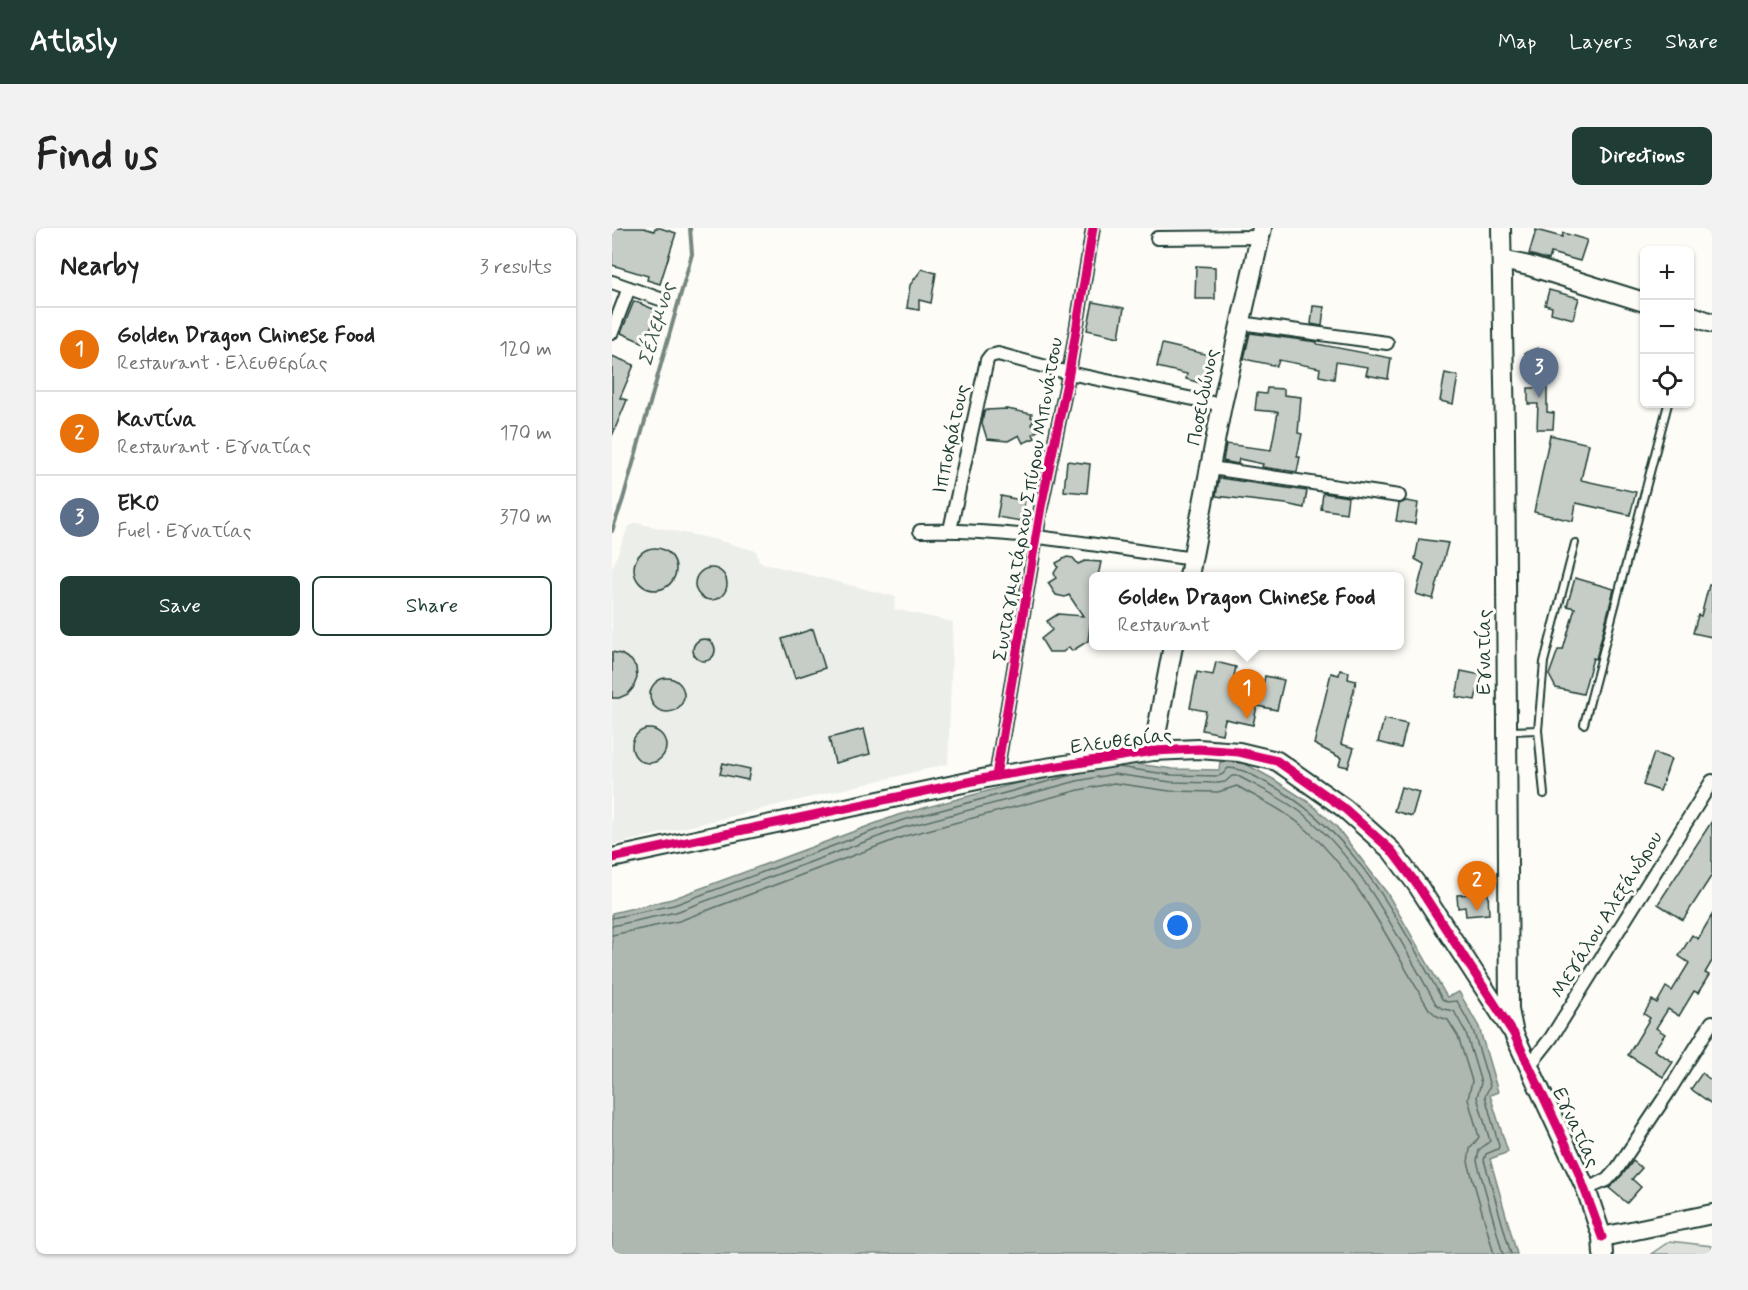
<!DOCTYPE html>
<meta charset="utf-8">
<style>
body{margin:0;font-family:Mynerve,sans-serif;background:#f2f2f2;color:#222}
.controls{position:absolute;right:18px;top:18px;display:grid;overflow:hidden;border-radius:9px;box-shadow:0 2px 4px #0004}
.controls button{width:54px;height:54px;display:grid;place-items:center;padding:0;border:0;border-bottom:2px solid #e0e0e0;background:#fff;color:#222;font:30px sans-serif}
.you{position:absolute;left:566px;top:698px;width:21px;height:21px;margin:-15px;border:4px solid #fff;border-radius:50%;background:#1a73e8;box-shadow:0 0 0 9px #1a73e833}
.badge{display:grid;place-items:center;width:39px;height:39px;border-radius:50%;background:#1f3d34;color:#fff;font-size:20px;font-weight:700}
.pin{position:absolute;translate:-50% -50px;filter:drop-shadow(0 2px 3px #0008)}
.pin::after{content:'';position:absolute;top:32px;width:21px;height:18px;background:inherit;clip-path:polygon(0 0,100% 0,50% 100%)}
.popup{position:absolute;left:477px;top:344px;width:315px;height:78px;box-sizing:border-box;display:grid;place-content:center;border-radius:9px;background:#fff;filter:drop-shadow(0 2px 4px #0005);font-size:20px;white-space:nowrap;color:#767676}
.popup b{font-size:22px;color:#222}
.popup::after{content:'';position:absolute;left:50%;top:100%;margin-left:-12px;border:12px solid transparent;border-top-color:#fff}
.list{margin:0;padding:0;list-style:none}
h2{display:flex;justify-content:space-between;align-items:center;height:78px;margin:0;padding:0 24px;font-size:26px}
h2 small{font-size:20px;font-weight:400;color:#767676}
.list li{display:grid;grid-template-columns:39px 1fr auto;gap:18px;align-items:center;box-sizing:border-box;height:84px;padding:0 24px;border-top:2px solid #e0e0e0}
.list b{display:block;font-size:22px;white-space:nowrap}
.list p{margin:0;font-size:20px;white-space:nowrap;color:#767676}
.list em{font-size:20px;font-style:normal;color:#767676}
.actions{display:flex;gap:12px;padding:18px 24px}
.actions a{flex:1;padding:14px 0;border:2px solid #1f3d34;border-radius:9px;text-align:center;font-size:21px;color:#1f3d34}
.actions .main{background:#1f3d34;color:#fff}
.icon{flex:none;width:33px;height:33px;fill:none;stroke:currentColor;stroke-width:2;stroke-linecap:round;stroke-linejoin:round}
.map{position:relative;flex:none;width:1100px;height:1026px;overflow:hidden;border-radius:9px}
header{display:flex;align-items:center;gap:36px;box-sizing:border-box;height:84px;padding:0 30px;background:#1f3d34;color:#fff}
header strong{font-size:28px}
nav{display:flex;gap:33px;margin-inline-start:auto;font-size:21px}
.intro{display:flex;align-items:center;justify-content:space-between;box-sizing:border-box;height:144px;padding:0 36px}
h1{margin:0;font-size:42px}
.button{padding:15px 27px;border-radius:9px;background:#1f3d34;color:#fff;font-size:21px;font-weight:700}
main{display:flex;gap:36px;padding:0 36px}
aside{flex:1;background:#fff;border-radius:9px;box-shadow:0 2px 4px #0004}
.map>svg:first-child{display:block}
</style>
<header>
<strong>Atlasly</strong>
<nav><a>Map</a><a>Layers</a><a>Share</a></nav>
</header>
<div class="intro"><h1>Find us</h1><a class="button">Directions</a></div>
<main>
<aside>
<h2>Nearby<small>3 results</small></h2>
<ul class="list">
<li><span class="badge" style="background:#e8710a">1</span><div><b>Golden Dragon Chinese Food</b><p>Restaurant · Ελευθερίας</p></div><em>120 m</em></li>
<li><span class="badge" style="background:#e8710a">2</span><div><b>Καντίνα</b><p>Restaurant · Εγνατίας</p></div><em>170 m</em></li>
<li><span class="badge" style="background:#5c6f8a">3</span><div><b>EKO</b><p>Fuel · Εγνατίας</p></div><em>370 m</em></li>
</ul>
<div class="actions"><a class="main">Save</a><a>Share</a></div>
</aside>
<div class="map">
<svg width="1100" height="1026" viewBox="0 0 1100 1026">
<rect width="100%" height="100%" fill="#fdfcf7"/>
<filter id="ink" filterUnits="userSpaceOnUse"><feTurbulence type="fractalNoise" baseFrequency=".0167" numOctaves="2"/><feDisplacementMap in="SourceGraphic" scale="12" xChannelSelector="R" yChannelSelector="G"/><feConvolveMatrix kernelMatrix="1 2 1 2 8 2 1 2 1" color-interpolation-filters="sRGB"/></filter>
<g filter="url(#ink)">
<polygon fill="#eceee9" points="24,295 105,312 144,323 147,334 284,369 282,381 341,394 336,536 0,617 0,341 16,299"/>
<polygon fill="#dde0db" stroke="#7e8e88" stroke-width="1.5" points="1058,1013 1100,1018 1100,1026 1039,1026"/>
<polygon fill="#aeb8b1" stroke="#75877f" stroke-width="1.5" points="502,533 561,541 607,542 608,534 630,534 661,551 698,575 724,598 775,665 835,769 847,764 867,799 886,864 878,867 896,924 878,931 905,1026 0,1026 0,685 60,671 286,587 462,540"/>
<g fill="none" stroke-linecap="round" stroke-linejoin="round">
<g stroke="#586e66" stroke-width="1.5">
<path d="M506,539L560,547L606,548L611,546L616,540C630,540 640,547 653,554C738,596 787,692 830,771L835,774L845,773L861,802L878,858L873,868L887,918L886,921L874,926L872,932L899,1026"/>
<polyline points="0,690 62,677 288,593 464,546"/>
<path d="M0,698L64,684L290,600L465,553L502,546L559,554L606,555L613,554L620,548H626C648,560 670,570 690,585C749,631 787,711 824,776L831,781L842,783L854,805L869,855L865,869L878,913L867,922L865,933L891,1026"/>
<path d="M0,707L67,693L293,608L467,562L502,555L558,563L606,564L625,558C649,572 674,583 695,602C749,650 780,720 817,781L825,788L836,792L846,808L860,853L856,871L867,909L858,921L856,934L882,1026"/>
</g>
<polyline stroke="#75877f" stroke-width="4" points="0,303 11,271 80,26 78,0"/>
</g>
<g fill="#c6cdc7" stroke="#1f3d34" stroke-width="1.5">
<polygon points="0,0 32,0 42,3 43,0 48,0 64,5 48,56 35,52 36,48 0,37"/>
<polygon points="924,2 950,9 951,5 975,12 968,33 939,25 937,32 917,26"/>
<polygon points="584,38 603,39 603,71 583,71"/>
<polygon points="310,41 324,45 319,75 307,72 307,82 295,80 298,57"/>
<polygon points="937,62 967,70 961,91 939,85 940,79 933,77"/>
<polygon points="22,73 46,83 32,115 9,105"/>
<polygon points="481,74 512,80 507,109 475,102"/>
<polygon points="701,78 712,79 710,98 699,96"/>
<polygon points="638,105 705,114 705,116 779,130 776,151 754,147 756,139 724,134 722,151 707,148 708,140 667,132 665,138 632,131"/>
<polygon points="550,116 602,128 595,157 574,151 575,146 545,139"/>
<polygon points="926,120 932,132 919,138 913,125"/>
<polygon points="0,128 22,137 8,170 15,172 0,208"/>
<polygon points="833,145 846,148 841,176 828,173"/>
<polygon points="655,160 672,161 672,167 689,169 686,205 690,206 685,229 688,229 685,244 650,239 651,236 627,231 626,236 611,233 614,216 659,222 666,184 643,182 645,165 654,166"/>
<polygon points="916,160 935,160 935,184 942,185 941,201 925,201 926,176 916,176"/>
<polygon points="395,181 420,186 419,189 423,191 419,196 427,202 421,206 423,210 411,215 407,207 396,213 375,211 370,195 372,184 374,182"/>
<polygon points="938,207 977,216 969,252 1024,264 1018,287 964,275 961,293 922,284"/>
<polygon points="455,233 478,236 475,265 452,263"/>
<polygon points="607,250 695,263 692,280 674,276 604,268"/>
<polygon points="711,265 736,269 734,285 709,281"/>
<polygon points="389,268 413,273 409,293 385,289"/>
<polygon points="794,273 806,275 803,296 784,293 787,276"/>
<polygon points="807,311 836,315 821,371 804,366 812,336 803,331"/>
<circle cx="43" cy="341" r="21"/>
<polygon points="455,329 461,330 466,336 473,333 489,334 486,348 482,348 482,369 476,413 460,423 457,419 451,424 437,424 429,411 440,402 435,393 446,386 471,388 457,367 453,369 444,367 436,355 444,350 442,345 446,339 444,335"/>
<circle cx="99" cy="356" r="16"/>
<polygon points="963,350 1002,361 984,431 981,430 971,466 944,460 937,447 946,422 951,422 963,380 955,378"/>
<polygon points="1097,357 1100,357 1100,409 1081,405 1086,387 1089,388"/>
<polygon points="201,401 213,440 183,450 170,411"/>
<circle cx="92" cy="422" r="11"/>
<polygon points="0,424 9,426 19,432 24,439 25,450 21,460 16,466 7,470 0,470"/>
<polygon points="604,434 624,439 619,461 649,467 653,448 672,452 665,482 645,478 641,497 613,491 610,506 590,502 594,483 578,480 585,444 601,447"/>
<polygon points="728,442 737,444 736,451 744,453 729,516 742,520 736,539 727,537 729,530 702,516 719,445 727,447"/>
<polygon points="849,443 869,447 863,472 844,469"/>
<circle cx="55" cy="467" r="17"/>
<polygon points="772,491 795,496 789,520 766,514"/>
<circle cx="37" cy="518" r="17"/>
<polygon points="252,501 258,526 223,535 217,510"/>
<polygon points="1042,525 1059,531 1048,563 1031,557"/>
<polygon points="111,535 138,541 136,552 108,546"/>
<polygon points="789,559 807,564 800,588 782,583"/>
<polygon points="1100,593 1100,647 1071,692 1046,676"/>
<polygon points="876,665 877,686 854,688 853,679 846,680 845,667"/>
<polygon points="1100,687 1100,733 1093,745 1097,747 1086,765 1082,763 1067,788 1056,781 1044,800 1053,806 1042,822 1061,834 1051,849 1016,827 1038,790 1032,786 1040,772 1045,775 1054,759 1060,763 1077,735 1067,728 1080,707 1086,711"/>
<polygon points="1090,845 1100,853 1100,876 1079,861"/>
<polygon points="1021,933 1030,940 1020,951 1029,959 1015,975 997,960 1011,946"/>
</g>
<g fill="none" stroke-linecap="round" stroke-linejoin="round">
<g stroke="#1f3d34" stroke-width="10">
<g id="lane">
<polyline points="972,496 1056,176"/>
<polyline points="898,503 926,502"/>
<polyline points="932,566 926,502 932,434 963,315"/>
</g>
</g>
<g stroke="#1f3d34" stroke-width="16">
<g id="street">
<polyline points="545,10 648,9"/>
<polyline points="0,54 48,71"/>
<polyline points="628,95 775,115"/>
<polyline points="0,104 17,60"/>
<polyline points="599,240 787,268"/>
<polyline points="338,302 375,132 378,128 386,126 457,145 610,177"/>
<path d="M308,303C399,300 491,319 581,331"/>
<polyline points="384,548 429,279 457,145 481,0"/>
<polyline points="917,838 939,810 1100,553"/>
<polyline points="974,961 995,952 1005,941 1057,863 1100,794"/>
</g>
</g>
<g stroke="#1f3d34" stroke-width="22">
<g id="secondary">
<polyline points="889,0 893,204 897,782 902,806 974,961 990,1009 991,1026"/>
<polyline points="890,32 917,38 1032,74"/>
<polyline points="1078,87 1100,95"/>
<polyline points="577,348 610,177 650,0"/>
<polyline points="541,523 561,418"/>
<polyline points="0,630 384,548 541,523 586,521 627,524 665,533 732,580 779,622 806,658 898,800"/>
<polyline points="990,1009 1100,986"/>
</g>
</g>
<use href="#lane" stroke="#fdfcf7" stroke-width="6"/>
<use href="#street" stroke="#fdfcf7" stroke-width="12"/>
<use href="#secondary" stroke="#fdfcf7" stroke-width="18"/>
<g stroke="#fdfcf7" stroke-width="13">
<g id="cycleway">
<polyline points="384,548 429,279 457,145 481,0"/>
<polyline points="0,630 384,548 541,523 586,521 627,524 665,533 732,580 779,622 806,658 902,806 964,938 990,1009"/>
</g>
</g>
<use href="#cycleway" stroke="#d6006c" stroke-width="9"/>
</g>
</g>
<g text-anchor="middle" stroke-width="6" stroke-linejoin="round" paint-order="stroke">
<g font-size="20" fill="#1f3d34" stroke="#fdfcf7">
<text transform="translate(590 169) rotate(-79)" y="7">Ποσειδώνος</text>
<text transform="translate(338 211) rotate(-78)" y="7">Ιπποκράτους</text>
<text transform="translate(415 271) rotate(-80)" y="7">Συνταγματάρχου Σπύρου Μπονάτσου</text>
<text transform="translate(871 424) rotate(-90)" y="7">Εγνατίας</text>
<text transform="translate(509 512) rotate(-7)" y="7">Ελευθερίας</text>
<text transform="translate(994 686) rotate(-58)" y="7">Μεγάλου Αλεξάνδρου</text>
<text transform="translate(965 899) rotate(65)" y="7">Εγνατίας</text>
</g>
<g font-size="21" font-style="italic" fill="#435c53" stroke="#fdfcf7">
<text transform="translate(44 96) rotate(-74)" y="7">Σέλεμνος</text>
</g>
</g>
</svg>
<div class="controls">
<button>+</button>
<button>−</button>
<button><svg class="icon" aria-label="locate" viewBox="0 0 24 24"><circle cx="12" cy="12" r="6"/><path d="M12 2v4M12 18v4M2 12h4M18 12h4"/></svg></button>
</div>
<div class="you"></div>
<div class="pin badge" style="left:635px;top:491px;background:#e8710a">1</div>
<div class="popup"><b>Golden Dragon Chinese Food</b>Restaurant</div>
<div class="pin badge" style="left:865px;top:683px;background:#e8710a">2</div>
<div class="pin badge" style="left:927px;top:170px;background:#5c6f8a">3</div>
</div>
</main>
